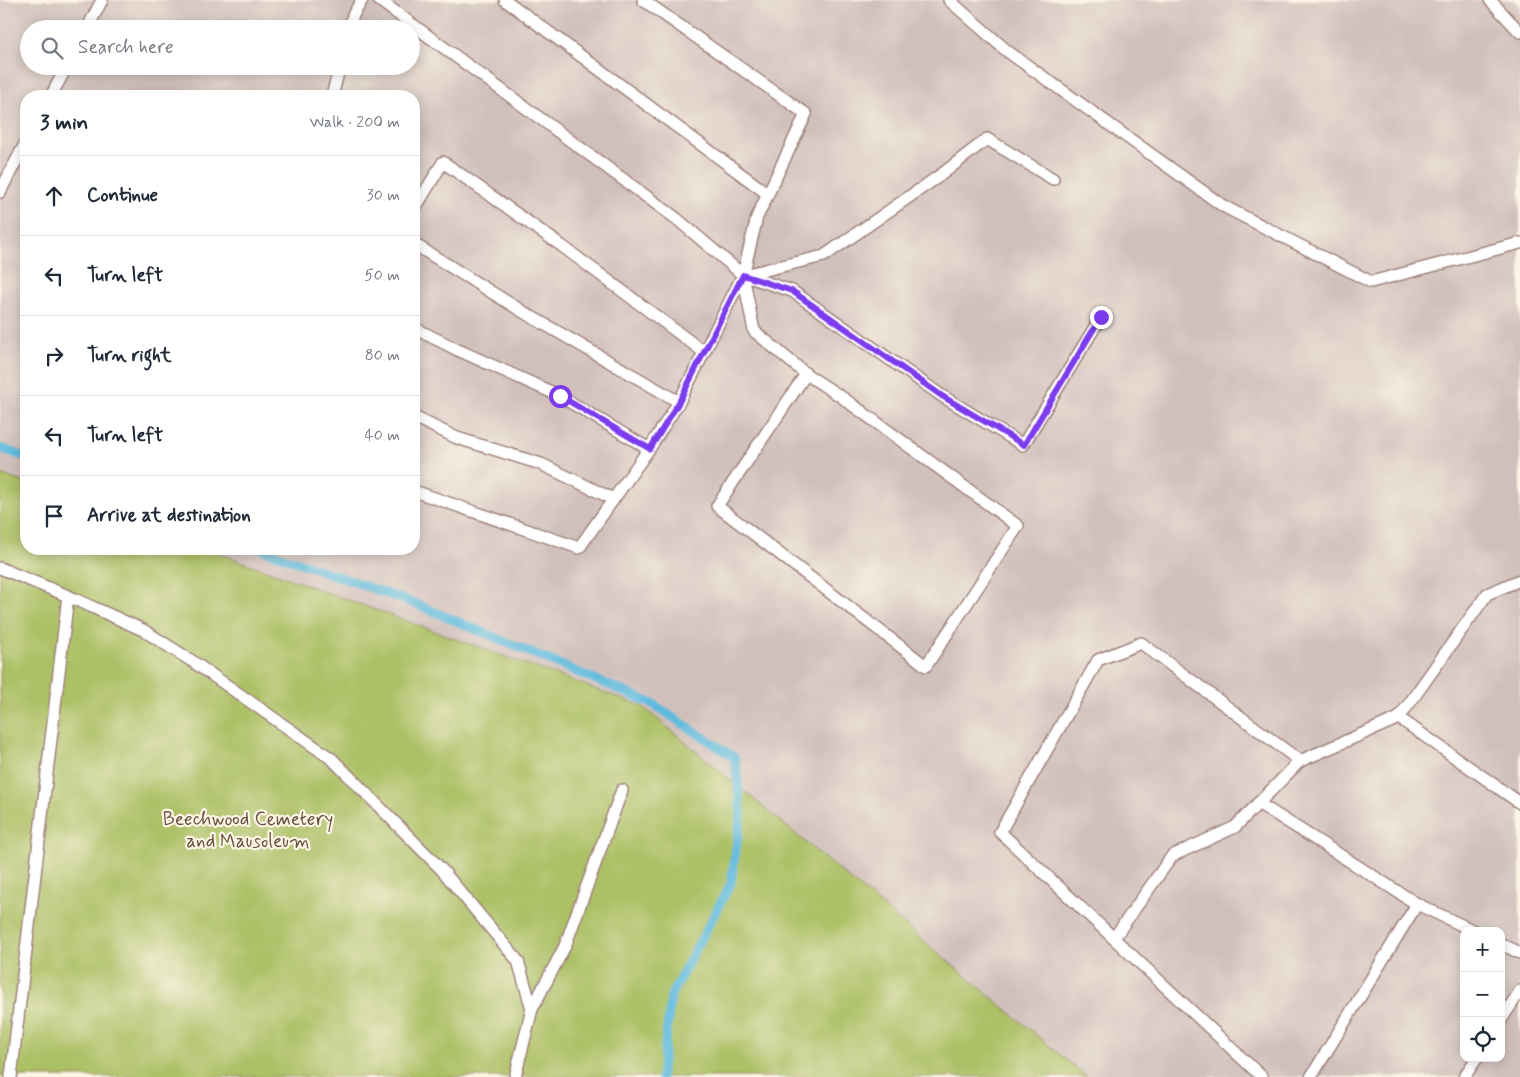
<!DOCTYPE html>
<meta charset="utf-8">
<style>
body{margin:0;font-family:Mynerve,sans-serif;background:#f6f6f7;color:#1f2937}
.controls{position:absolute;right:15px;bottom:15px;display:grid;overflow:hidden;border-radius:10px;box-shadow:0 2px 12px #0003}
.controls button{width:45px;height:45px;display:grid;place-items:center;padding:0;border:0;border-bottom:1px solid #e0e1e3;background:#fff;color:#1f2937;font:25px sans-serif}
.stop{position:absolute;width:15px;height:15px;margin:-11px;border:4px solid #7c3aed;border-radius:50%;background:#fff}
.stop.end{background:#7c3aed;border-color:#fff;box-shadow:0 1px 5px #0008}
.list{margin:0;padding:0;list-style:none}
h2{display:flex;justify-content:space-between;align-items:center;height:65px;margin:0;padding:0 20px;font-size:21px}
h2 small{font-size:16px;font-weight:400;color:#747a83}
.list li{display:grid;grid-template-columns:32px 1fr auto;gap:15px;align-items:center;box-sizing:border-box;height:80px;padding:0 20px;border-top:1px solid #e0e1e3}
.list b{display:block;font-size:19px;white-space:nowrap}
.list em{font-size:16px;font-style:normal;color:#747a83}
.icon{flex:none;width:28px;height:28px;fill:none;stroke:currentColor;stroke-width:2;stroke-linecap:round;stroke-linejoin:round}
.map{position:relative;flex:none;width:1520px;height:1077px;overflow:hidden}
.search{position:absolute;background:#fff;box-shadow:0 2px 12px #0003;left:20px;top:20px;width:400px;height:55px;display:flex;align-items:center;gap:12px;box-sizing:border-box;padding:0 18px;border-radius:28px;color:#747a83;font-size:19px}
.panel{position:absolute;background:#fff;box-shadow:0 2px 12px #0003;left:20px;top:90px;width:400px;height:465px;border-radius:20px}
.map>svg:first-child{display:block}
</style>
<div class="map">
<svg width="1520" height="1077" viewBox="0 0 1520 1077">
<rect width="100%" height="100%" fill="#fcf5e5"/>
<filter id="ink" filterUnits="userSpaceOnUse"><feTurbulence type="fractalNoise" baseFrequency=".02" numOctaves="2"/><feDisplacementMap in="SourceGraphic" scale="10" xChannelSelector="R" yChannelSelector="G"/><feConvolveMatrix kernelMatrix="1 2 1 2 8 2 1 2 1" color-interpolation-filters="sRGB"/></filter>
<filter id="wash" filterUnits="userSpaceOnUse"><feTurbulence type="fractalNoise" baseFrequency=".0096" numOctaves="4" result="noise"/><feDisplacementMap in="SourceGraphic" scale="20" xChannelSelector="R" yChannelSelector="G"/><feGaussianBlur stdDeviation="1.12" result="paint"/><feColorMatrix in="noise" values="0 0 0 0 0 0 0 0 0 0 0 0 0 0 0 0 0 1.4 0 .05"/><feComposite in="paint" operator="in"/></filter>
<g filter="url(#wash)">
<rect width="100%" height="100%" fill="#f5e7cd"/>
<path fill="#d0c0bc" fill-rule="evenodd" d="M0,0H1514L1520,7V1077H1087L642,706L207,549H414V96H26V483L0,474ZM29,29H411V66H29ZM1464,931H1501V1058H1464Z"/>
<polygon fill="#acc065" stroke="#7b7048" points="0,474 26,483 26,549 207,549 642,706 1087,1077 0,1077"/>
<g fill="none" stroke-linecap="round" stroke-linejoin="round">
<g stroke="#61bbde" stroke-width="9">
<polyline points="0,448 26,457"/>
<polyline points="261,549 416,604 653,704 735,758 741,814 731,883 671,995 661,1077"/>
</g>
</g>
</g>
<g filter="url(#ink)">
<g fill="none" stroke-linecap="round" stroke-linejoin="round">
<g stroke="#a0837c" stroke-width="14">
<g id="lane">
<polyline points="379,0 677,219 743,275 792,291 942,396 1023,445 1101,317"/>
<polyline points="505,0 768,194"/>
<polyline points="949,0 1007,51 1223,206 1371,282 1520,243"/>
<polyline points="1490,0 1520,32"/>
<polyline points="87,29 102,0"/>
<polyline points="349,29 353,15 362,0"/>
<polyline points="51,96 67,66"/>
<polyline points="332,96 340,66"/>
<polyline points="0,192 26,142"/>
<polyline points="414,210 443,162 562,246 704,352"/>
<polyline points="414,244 525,313 679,402"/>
<polyline points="743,275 754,331 806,374 843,398 1018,526 926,666 717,506 806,374"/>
<polyline points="744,275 824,256 942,174 987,139 1053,179"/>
<polyline points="414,328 458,350 560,396 649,449"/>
<polyline points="414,417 457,438 541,464 613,499"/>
<polyline points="414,491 579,548 649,449 679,402 743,275 757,217 806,114 643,0"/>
<polyline points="0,568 68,596 143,630 192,661 332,759 442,870 518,961 532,1009 515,1077"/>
<polyline points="1399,718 1487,594 1520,580"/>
<polyline points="1300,761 1399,718 1520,803"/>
<polyline points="1258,803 1417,904"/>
<polyline points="1114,938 1172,856 1235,827 1300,761 1141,643 1098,660 1000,832 1262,1077"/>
<polyline points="1501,944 1520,953"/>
<polyline points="532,1009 565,946 622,790"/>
<polyline points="1501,1020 1520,991"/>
<polyline points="11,1077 68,596"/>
<polyline points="1311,1077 1417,904 1474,931"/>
<polyline points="1464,1077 1477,1058"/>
</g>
</g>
<use href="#lane" stroke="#fff" stroke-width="11"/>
</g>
</g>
<g fill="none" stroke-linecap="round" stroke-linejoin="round" filter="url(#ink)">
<polyline stroke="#7c3aed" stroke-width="6" points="560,396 650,449 679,402 743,275 792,291 942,396 1024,445 1101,317"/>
</g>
<g text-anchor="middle" stroke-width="4.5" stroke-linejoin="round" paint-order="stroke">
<g font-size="19" fill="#674f3c" stroke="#fcf5e5">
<text x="248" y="825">Beechwood Cemetery<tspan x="248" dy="22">and Mausoleum</tspan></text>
</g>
</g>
</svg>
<div class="controls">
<button>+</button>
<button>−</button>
<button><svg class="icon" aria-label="locate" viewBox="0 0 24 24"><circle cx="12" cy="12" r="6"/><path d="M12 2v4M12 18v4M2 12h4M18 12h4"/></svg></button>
</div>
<div class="stop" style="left:560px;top:396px"></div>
<div class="stop end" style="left:1101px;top:317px"></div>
<div class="search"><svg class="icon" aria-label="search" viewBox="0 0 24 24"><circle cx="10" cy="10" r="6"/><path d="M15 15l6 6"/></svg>Search here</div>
<section class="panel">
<h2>3 min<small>Walk · 200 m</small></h2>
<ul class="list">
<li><svg class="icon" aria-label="ahead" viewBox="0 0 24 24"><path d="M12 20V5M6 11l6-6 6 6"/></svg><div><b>Continue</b></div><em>30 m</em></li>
<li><svg class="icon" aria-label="left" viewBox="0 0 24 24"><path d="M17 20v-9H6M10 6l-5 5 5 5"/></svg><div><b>Turn left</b></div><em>50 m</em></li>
<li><svg class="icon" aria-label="right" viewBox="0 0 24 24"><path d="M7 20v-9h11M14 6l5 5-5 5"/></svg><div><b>Turn right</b></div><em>80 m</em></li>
<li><svg class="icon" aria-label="left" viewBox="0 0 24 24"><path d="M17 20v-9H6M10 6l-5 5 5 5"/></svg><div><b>Turn left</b></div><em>40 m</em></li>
<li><svg class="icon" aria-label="arrive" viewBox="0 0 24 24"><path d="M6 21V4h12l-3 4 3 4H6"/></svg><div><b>Arrive at destination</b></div></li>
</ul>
</section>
</div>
